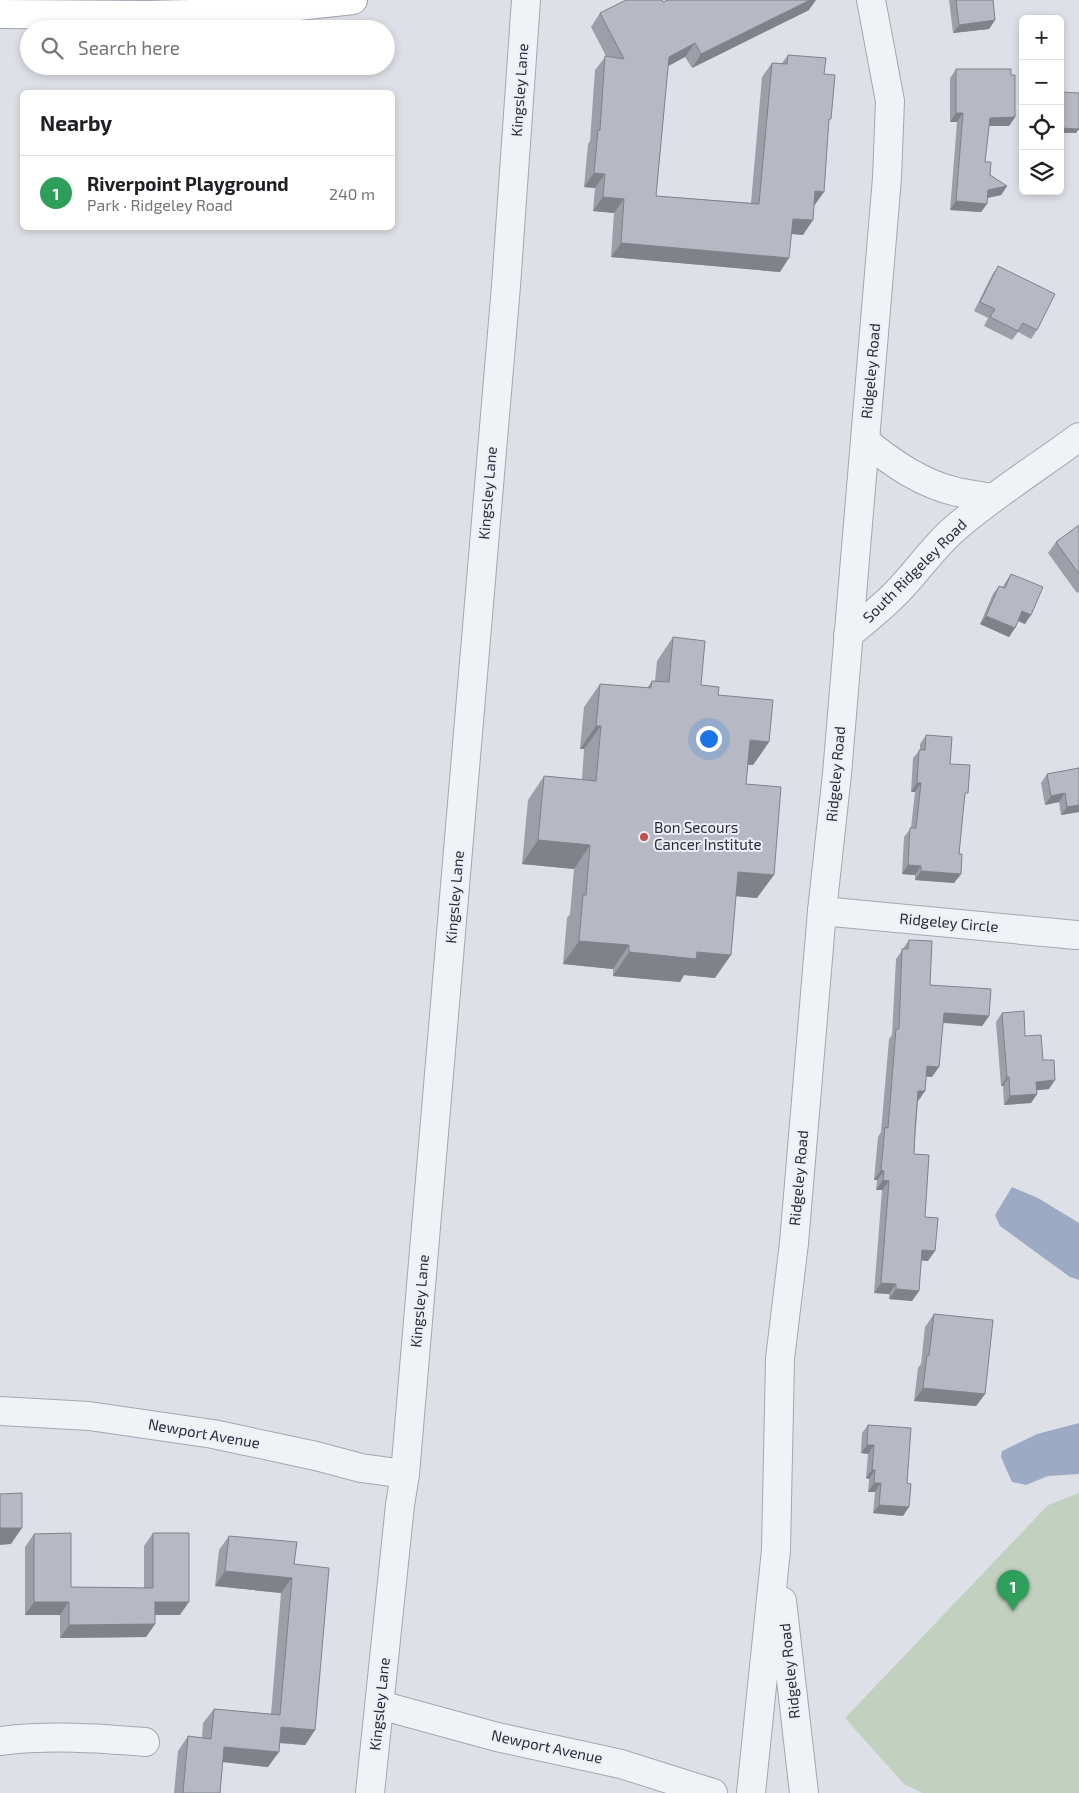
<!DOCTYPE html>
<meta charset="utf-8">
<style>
body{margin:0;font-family:"Exo 2",sans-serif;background:#f6f6f6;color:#202124}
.controls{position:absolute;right:15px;top:15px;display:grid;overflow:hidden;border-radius:8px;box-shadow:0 2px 8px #0003}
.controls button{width:45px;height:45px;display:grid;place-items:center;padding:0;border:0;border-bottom:1px solid #e0e0e0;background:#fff;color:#202124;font:25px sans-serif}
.you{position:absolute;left:708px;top:738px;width:18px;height:18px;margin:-12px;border:4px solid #fff;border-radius:50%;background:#1a73e8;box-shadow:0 0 0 8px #1a73e833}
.badge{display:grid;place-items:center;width:32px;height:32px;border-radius:50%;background:#c34c4d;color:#fff;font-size:16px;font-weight:700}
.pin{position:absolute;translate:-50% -41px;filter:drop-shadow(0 1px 2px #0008)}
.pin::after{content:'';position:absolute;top:26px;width:18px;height:15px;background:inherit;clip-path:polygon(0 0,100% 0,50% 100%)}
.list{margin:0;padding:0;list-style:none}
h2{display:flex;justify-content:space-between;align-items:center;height:65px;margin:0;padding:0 20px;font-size:21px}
h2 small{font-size:16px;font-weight:400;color:#757577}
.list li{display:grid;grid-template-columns:32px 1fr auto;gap:15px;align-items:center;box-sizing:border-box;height:75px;padding:0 20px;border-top:1px solid #e0e0e0}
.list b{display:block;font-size:19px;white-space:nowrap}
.list p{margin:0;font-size:16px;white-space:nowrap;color:#757577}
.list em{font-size:16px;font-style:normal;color:#757577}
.icon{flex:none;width:28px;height:28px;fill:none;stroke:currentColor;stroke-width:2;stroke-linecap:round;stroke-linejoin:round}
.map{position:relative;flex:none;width:1079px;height:1793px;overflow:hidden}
.search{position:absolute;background:#fff;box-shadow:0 2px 8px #0003;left:20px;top:20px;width:375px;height:55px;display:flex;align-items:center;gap:12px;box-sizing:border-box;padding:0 18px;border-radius:28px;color:#757577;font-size:19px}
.panel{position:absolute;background:#fff;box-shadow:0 2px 8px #0003;left:20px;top:90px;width:375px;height:140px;border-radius:8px}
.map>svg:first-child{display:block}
</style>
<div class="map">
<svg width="1079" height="1793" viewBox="0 0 1079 1793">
<rect width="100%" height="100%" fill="#dee0e7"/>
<polygon fill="#c2d0c0" points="1079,1493 1079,1793 922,1793 904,1784 845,1718 1048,1505"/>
<g fill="#9caac4">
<polygon points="1012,1187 1038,1198 1079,1223 1079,1280 1070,1277 1000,1226 995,1215"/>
<polygon points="1079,1423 1079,1474 1048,1476 1026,1485 1012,1482 1001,1457 1002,1451 1037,1434"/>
</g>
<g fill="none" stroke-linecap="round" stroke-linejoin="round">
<g stroke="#a4a7b0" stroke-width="30">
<g id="minor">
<path d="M865,441C892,463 922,484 957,492C969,494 981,496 992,498"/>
<path d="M848,635C865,621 884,606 899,590C918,570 933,548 953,530C992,496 1037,468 1079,437"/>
<polyline points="822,911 1076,935"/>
<polyline points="0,1411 89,1416 213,1434 316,1456 361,1468 405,1474"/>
<polyline points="782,1601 804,1793"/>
<polyline points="380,1705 497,1737 621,1764 713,1793"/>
<path d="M0,1741C50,1735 96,1738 145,1742"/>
<polyline points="370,1793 400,1505 405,1474 506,286 526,0"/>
<polyline points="751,1793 776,1550 780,1359 794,1243 822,911 837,774 887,178 890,101 871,0"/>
</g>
</g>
<g stroke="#9fa4b1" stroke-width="30">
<polyline id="major" points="0,14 147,15 236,13 353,0"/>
</g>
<use href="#minor" stroke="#f1f2f5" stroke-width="28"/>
<use href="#major" stroke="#fff" stroke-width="28"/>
</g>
<g fill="#9d9fa8">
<polygon points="949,0 993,0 995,20 989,29 953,33"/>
<polygon points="663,2 809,10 692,68 685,57 668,66 656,196 751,203 762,77 772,63 782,63 788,55 824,74 829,121 814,206 803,235 791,234 780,272 611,257 614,213 593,211 595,188 584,187 588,144 590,141 595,70 606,56 591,27 600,13"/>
<polygon points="956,69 1011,75 1015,117 1009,126 989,126 985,162 990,175 1007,186 1001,195 987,198 987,204 981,212 950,210 957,122 950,122 950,78"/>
<polygon points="998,266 1037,330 1031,339 1018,332 1012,340 984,326 988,318 974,311 992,275"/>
<polygon points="1079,525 1079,592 1077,593 1048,553 1056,542"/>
<polygon points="1011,574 1025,624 1018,621 1015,628 1009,637 980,624 993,594 999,586 1003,587 1005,583"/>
<polygon points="673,637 701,685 718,695 769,742 753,765 748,765 746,784 757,898 736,896 715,978 684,975 680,982 613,976 613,969 563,964 567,918 570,914 574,869 522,864 528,800 544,776 582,779 584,749 580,749 584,707 600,684 647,688 652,681 655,681 657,661"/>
<polygon points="926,735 950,764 964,799 959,854 961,874 954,883 915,880 915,875 902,874 904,837 911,828 915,792 911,792 913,758 920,750 920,744"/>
<polygon points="1079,766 1079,812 1061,815 1059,802 1045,805 1041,783 1047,774 1078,768"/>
<polygon points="909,940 930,985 989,1016 982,1026 943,1023 932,1077 926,1076 925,1091 918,1101 914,1154 925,1217 928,1261 921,1260 919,1291 912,1301 889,1299 889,1294 874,1293 882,1190 876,1190 877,1180 874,1180 878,1137 881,1132 889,1039 892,1035 896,959"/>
<polygon points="1002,1013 1025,1036 1043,1060 1049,1089 1037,1090 1037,1094 1031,1103 1004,1105 1003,1086 1001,1086 996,1022"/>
<polygon points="934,1314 985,1394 976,1406 914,1401 918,1368 921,1364 925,1327"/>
<polygon points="868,1425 903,1516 873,1513 875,1492 868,1492 869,1479 866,1478 868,1454 861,1453 862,1433"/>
<polygon points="153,1533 180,1615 155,1615 155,1624 146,1637 60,1638 60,1615 25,1615 25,1547 34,1534 71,1587 144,1588 144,1546"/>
<polygon points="229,1536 294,1564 315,1730 305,1745 279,1743 268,1767 223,1762 220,1793 174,1793 178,1751 188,1736 202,1738 203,1723 214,1709 271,1714 281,1593 215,1586 219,1550"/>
</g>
<g fill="#7f8288">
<polygon points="810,0 816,0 809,10 692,68 701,54"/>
<polygon points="995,20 989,29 953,33 959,25"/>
<polygon points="695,43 685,57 659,71 669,57"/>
<polygon points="956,113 963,113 957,122 950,122"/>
<polygon points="1015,117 1009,126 984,126 990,118"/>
<polygon points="1060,128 1079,129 1076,133 1060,133"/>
<polygon points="594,173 605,174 595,188 584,187"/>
<polygon points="1007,186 1001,195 982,199 988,190"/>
<polygon points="815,191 824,192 814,206"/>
<polygon points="603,197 624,199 614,213 593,211"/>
<polygon points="956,201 987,204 981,212 950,210"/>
<polygon points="793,219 813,220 803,235 783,233"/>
<polygon points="621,243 789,258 780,272 611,257"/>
<polygon points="1022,611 1031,615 1025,624 1016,620"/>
<polygon points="986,616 1015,628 1009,637 980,624"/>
<polygon points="596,726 601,726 584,749 580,749"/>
<polygon points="750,740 769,742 753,765 734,763"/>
<polygon points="917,783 921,783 915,792 911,792"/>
<polygon points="1065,793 1059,802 1045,805 1051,796"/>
<polygon points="1079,805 1079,812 1061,815 1067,807"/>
<polygon points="538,840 590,845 574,869 522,864"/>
<polygon points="908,865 921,866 915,875 902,874"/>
<polygon points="921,871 961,874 954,883 915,880"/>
<polygon points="738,872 774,875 757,898 722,895"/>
<polygon points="579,941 629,945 613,969 563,964"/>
<polygon points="629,952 697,952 731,955 715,978 684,975 680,982 613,976"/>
<polygon points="944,1013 989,1016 982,1026 937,1022"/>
<polygon points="927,1066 939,1067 932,1077 920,1076"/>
<polygon points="1007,1077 1009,1077 1003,1086 1001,1086"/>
<polygon points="1055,1080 1049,1089 1030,1091 1036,1082"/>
<polygon points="918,1091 925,1091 918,1101 912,1100"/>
<polygon points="1037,1094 1031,1103 1004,1105 1010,1096"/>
<polygon points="881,1170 884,1171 877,1180 874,1180"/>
<polygon points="883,1180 889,1181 882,1190 876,1190"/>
<polygon points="922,1250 935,1251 928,1261 915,1260"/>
<polygon points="881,1283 896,1284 889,1294 874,1293"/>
<polygon points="896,1289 919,1291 912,1301 889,1299"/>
<polygon points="923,1388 985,1394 976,1406 914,1401"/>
<polygon points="867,1445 874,1445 868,1454 861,1453"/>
<polygon points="872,1470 875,1470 869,1479 866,1478"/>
<polygon points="874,1483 881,1483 875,1492 868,1492"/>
<polygon points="879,1505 909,1507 903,1516 873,1513"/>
<polygon points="0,1528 22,1528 11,1544 0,1545"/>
<polygon points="225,1571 292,1578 281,1593 215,1586"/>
<polygon points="34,1602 69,1602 60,1615 25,1615"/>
<polygon points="155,1602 189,1602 180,1615 146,1615"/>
<polygon points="155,1624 146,1637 60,1638 69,1625"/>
<polygon points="281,1727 315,1730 305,1745 270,1742"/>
<polygon points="224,1747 279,1752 268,1767 214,1761"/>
</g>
<g fill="#b6b9c3" stroke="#7f8288">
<polygon points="626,0 662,0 663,2 668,0 810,0 701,54 695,43 669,57 656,196 759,204 772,63 787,64 788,55 826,58 824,74 835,75 831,119 829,119 824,192 815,191 813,220 793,219 789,258 621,243 624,199 603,197 605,174 594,173 598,130 600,130 605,56 624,59 600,13"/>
<polygon points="956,0 993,0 995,20 959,25"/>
<polygon points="956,69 1011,69 1011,75 1015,75 1015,117 990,118 985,162 991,162 990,175 1007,186 988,190 987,204 956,201 963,113 956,113"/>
<polygon points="1060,92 1079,93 1079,129 1060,128"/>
<polygon points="998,266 1055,294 1037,330 1023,323 1018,331 990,317 995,309 980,302"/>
<polygon points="1079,525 1079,574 1056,542"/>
<polygon points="1011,574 1043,587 1031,615 1022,611 1015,628 986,616 999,586 1005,588"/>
<polygon points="673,637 705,641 701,685 719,687 718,695 773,700 769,742 750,740 746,784 781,787 774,875 738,872 731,955 697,952 696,959 629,952 629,945 579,941 583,895 586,895 590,845 538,840 544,776 596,781 601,726 596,726 600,684 651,688 652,681 669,682"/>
<polygon points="926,735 952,737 950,764 970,765 968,793 965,793 959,854 962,854 961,874 921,871 921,866 908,865 910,828 916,828 921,783 917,783 919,750 925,750"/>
<polygon points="1079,768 1079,805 1067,807 1065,793 1051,796 1047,774"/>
<polygon points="909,940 932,941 930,985 991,989 989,1016 944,1013 939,1067 927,1066 925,1091 918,1091 915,1130 914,1154 929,1155 925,1217 938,1218 935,1251 922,1250 919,1291 896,1289 896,1284 881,1283 889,1181 883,1180 884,1171 881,1170 885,1127 888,1128 896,1029 899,1029 902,949 908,949"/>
<polygon points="1024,1011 1025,1036 1041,1035 1043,1060 1054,1060 1055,1080 1036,1082 1037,1094 1010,1096 1009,1077 1007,1077 1002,1013"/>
<polygon points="934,1314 993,1320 985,1394 923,1388 927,1355 929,1356"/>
<polygon points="868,1425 911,1428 907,1483 911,1484 909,1507 879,1505 881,1483 874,1483 875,1470 872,1470 874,1445 867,1445"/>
<polygon points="22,1493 22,1528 0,1528 0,1494"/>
<polygon points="71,1533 71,1587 153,1588 153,1533 189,1533 189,1602 155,1602 155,1624 69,1625 69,1602 34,1602 34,1534"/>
<polygon points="229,1536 297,1542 294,1564 329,1568 315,1730 281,1727 279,1752 224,1747 220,1793 183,1793 188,1736 211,1739 214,1709 280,1715 292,1578 225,1571"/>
</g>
<circle fill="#c34c4d" stroke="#eeeff4" stroke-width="2" cx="644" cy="837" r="5"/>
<g text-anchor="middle" stroke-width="4" stroke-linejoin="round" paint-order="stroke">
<g font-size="15" fill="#292d3c" stroke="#eeeff4">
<text transform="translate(520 90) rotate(-86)" y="5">Kingsley Lane</text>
<text transform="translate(871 371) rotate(-85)" y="5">Ridgeley Road</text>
<text transform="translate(488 493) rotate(-85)" y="5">Kingsley Lane</text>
<text transform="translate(915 571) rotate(-45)" y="5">South Ridgeley Road</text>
<text transform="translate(836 774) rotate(-85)" y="5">Ridgeley Road</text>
<text transform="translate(455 897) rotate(-85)" y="5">Kingsley Lane</text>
<text transform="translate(949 923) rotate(5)" y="5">Ridgeley Circle</text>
<text transform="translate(799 1178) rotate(-85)" y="5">Ridgeley Road</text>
<text transform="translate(420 1301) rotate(-85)" y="5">Kingsley Lane</text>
<text transform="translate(204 1434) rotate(10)" y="5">Newport Avenue</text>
<text transform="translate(790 1671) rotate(-96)" y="5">Ridgeley Road</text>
<text transform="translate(380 1704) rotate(-84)" y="5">Kingsley Lane</text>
<text transform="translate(547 1747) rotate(12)" y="5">Newport Avenue</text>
</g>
<g font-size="15" fill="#292d3c" stroke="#eeeff4" text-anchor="start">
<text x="654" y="833">Bon Secours<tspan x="654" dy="17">Cancer Institute</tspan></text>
</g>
</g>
</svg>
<div class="controls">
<button>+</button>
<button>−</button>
<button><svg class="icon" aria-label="locate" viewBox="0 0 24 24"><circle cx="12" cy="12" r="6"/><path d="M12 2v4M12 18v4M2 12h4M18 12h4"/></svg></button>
<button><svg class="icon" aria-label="layers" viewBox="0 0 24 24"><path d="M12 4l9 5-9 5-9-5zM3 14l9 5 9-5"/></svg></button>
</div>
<div class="you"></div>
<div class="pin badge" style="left:1013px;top:1611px;background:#2e9e5b">1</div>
<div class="search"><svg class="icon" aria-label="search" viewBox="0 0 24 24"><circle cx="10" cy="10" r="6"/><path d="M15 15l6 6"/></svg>Search here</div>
<section class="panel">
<h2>Nearby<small></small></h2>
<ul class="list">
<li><span class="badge" style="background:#2e9e5b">1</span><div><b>Riverpoint Playground</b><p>Park · Ridgeley Road</p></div><em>240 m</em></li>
</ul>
</section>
</div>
